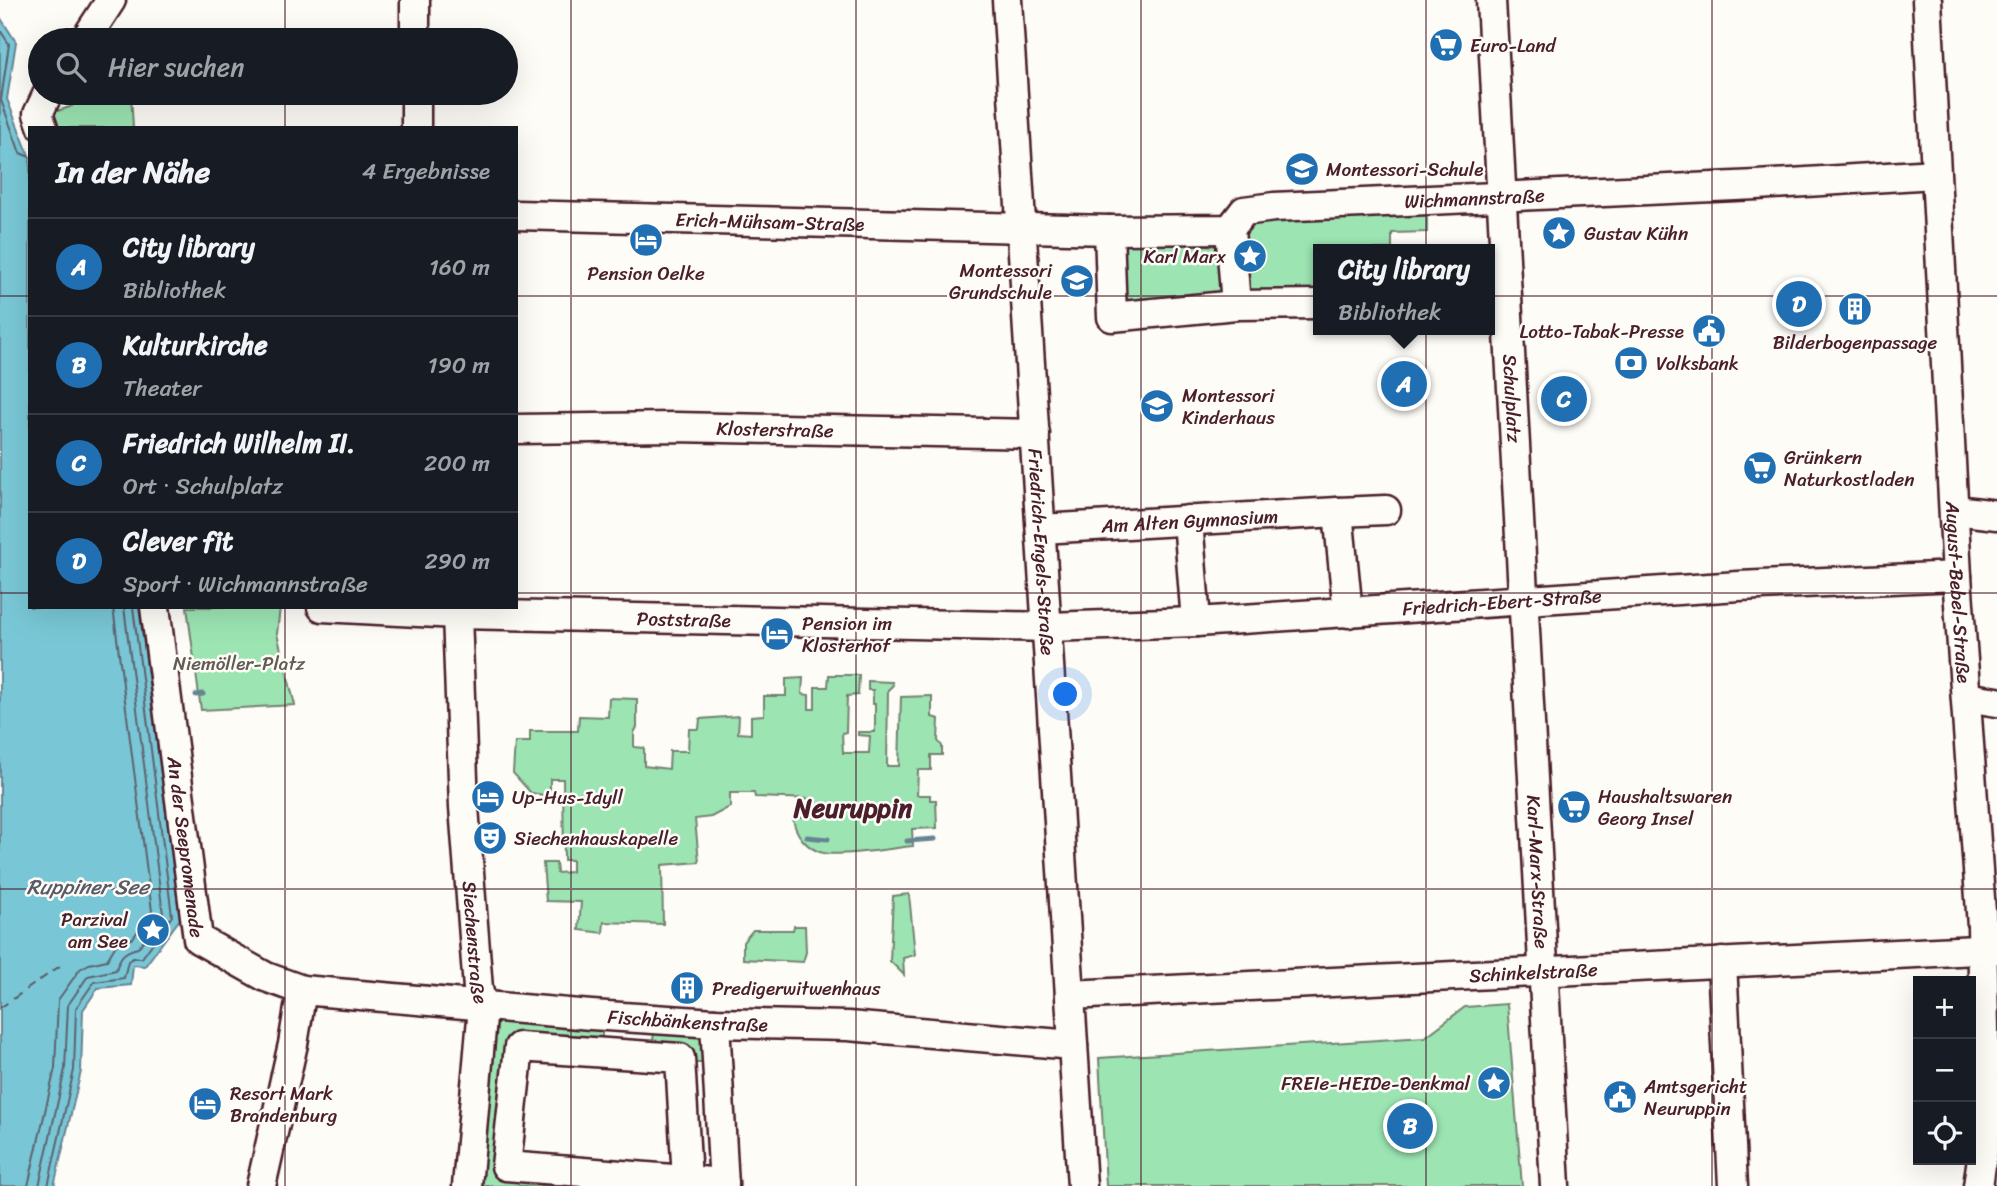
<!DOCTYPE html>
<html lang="de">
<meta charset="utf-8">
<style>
body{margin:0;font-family:Sriracha,sans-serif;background:#242831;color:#f1f3f6}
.controls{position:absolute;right:21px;bottom:21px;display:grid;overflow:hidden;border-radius:0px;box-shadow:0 7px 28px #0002}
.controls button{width:63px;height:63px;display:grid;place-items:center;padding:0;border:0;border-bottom:2px solid #363941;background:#171b24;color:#f1f3f6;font:35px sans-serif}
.you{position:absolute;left:1066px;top:695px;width:24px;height:24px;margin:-18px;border:5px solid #fff;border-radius:50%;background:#1a73e8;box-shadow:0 0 0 10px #1a73e833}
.badge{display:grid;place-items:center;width:46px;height:46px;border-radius:50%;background:#1f6fb2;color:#fff;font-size:23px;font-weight:700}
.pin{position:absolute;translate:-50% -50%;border:4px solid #fff;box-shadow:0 2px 7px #0006}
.popup{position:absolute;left:1313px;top:244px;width:182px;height:91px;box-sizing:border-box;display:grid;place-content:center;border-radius:0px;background:#171b24;filter:drop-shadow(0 2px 5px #0005);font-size:23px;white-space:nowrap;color:#9ea1a6}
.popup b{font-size:26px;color:#f1f3f6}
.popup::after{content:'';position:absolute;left:50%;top:100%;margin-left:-14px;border:14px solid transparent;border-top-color:#171b24}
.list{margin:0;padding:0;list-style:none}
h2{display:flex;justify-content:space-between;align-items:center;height:91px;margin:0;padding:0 28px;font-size:30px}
h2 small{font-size:23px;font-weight:400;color:#9ea1a6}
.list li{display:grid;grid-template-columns:46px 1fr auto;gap:21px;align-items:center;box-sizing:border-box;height:98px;padding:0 28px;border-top:2px solid #363941}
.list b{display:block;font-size:26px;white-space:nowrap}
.list p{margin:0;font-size:23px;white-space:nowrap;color:#9ea1a6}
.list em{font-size:23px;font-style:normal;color:#9ea1a6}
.icon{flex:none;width:38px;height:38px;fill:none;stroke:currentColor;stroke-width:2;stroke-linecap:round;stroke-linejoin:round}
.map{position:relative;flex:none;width:1997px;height:1186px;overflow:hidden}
.search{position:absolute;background:#171b24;box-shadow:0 7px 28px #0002;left:28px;top:28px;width:490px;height:77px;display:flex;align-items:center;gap:18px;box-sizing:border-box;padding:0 24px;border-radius:38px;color:#9ea1a6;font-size:26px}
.panel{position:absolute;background:#171b24;box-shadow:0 7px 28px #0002;left:28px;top:126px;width:490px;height:483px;border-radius:0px}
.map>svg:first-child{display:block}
</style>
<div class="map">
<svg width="1997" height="1186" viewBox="0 0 1997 1186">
<rect width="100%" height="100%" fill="#fdfcf7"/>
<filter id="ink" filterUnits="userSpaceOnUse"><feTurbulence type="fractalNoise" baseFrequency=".0143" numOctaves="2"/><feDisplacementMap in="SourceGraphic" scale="14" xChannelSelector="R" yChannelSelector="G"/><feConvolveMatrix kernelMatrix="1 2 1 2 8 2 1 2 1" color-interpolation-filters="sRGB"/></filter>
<g filter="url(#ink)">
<g fill="#9ce5b3" stroke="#73826f" stroke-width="2" fill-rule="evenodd">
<path d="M85,93H131L133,128H50L52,112C67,109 77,106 85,93Z"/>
<polygon points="1427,207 1427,232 1392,233 1392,249 1318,249 1318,298 1239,300 1234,242 1249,219"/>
<polygon points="1120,241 1222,246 1221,298 1125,303"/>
<polygon points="187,607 280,607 277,634 295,705 201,710"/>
<path d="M829,675H859L858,695L847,696L846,732L842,733L843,753H869L870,736L858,735V732H875V704H873V690H868V681L892,682L893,685L888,690L887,766H899L901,697L932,696V717L939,719L938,741L942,746V755H931V770H918L917,795H930V800H936L937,828L912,829L913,846C893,848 840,857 823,853C807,849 794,833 793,817H813L814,799L755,797L754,793H730V807L711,817L695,819L699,862L662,865L663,924L604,922L603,933L579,930L581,902L546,901L543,863H556L557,873L572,872V860H564L563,779H550V796L531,793L513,773L515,742H530V731H578L579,716L608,717L609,698L637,699V727L634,733V747L644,748V766L669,769L670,751H688L689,729H699L700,719L739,716L738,733L751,734V716L764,715V696H786V679L803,678L802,694L809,695V709H815V687H828Z"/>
<polygon points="909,894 915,955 903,958 904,975 890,961 893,896"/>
<polygon points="794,926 805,926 806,952 803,962 743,959 743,942 753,930 793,930"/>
<polygon points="1507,1004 1522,1186 1106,1186 1099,1058 1425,1037 1465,1007"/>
<path d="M494,1018L602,1023V1043L653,1045L654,1024L712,1028L715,1063H694L696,1175H717L718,1186H626L590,1183L589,1186H476ZM519,1047L679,1058L687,1180L506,1166Z"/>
</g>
<polygon fill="#79c7d6" stroke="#668492" stroke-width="2" points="0,17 16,42 7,99 30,158 30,607 139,607 180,919 145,966 133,965 131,985 98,988 83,1010 81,1071 54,1186 0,1186"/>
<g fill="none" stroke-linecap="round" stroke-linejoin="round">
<g stroke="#5d626f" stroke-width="2">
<polyline points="0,30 9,44 1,100 20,153 30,157"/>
<polyline points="28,1186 55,1068 58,1000 80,969 89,964 107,960 116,945 133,938 152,911 113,607"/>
<path d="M39,1186L65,1069L68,1005L88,976L116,970C120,956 124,951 138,948L163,914L124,607"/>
<polyline points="48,1186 74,1070 76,1008 94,982 124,978 128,961 133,958 142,958 172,916 133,607"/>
</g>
<g stroke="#668492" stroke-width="5">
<polyline points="196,695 203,694"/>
<polyline points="807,837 828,839"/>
<polyline points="907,841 935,839"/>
</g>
<polyline stroke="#5a5a67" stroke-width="2" stroke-dasharray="9 7" stroke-linecap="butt" points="0,1008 60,966"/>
<g stroke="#4a1f2b" stroke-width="33">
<g id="minor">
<polyline points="415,0 415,40"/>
<path id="s1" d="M1007,0L1082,1186"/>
<path id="s2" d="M1491,0L1555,1186"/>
<path id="s3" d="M1927,0L1957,576L1982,926L1986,1130L1978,1186"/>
<polyline points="85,40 111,0"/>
<polyline points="416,93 416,128"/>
<polyline points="43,128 38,114 48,93"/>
<path id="s4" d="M516,215L1109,230L1230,229L1244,211L1274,207L1757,185L1935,174"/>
<polyline points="1230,229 1236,305"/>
<polyline points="1109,230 1112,317 1236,305 1318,304"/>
<path id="s5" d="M516,429L675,427L1035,434"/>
<polyline points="1955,510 1997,515"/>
<polyline points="1338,512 1386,510"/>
<polyline points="1188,520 1196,622"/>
<path id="s6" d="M1041,529L1338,512L1348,613"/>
<path id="s7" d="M155,607L198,939L266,977L302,990L591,1015L715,1023L848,1026L1073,1045"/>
<path id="s8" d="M322,607L457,614L1048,627L1196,622L1739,586L1957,576"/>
<path id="s9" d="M457,614L464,807L478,989L483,1007L467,1186"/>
<polyline points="1966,697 1997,702"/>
<polyline points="1722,962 1733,1186"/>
<path id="s10" d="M1070,995L1997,949"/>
<polyline points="715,1023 724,1186"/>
<polyline points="687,1180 680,1058 519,1047 506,1166 724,1183"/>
<polyline points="261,1186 293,1044 302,990"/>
</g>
</g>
<use href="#minor" stroke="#fdfcf7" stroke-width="28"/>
</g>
</g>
<path fill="none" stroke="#4a1f2b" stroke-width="2" stroke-opacity="0.55" d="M285,0V40M571,0V1186M856,0V1186M1141,0V1186M1426,0V1186M1712,0V1186M285,93V128M0,296H30M516,296H1997M0,593H30M516,593H1997M285,607V1186M0,889H1997"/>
<defs>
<g id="supermarket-disc" transform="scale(1.75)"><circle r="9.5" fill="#1f6fb2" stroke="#fdfcf7"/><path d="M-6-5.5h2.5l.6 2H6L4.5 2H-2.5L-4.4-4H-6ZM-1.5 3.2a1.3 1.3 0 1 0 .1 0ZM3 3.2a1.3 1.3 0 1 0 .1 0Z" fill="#fff"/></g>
<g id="school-disc" transform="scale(1.75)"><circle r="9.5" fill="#1f6fb2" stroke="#fdfcf7"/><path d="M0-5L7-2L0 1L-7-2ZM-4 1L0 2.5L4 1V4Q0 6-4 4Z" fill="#fff"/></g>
<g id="sight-disc" transform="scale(1.75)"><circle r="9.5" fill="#1f6fb2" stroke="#fdfcf7"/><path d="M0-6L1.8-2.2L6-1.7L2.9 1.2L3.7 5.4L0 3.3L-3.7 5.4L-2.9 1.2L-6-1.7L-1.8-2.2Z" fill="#fff"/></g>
<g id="hotel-disc" transform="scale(1.75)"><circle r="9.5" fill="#1f6fb2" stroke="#fdfcf7"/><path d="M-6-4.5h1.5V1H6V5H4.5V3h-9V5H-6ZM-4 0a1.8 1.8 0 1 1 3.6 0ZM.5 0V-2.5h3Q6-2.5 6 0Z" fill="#fff"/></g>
<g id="building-disc" transform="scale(1.75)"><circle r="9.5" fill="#1f6fb2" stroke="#fdfcf7"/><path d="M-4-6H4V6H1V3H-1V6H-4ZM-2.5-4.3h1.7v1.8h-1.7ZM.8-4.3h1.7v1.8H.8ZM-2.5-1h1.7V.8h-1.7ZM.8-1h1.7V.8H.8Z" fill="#fff"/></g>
<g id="civic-disc" transform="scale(1.75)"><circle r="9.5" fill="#1f6fb2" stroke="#fdfcf7"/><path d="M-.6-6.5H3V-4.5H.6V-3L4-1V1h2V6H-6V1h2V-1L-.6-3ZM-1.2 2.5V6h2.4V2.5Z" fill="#fff"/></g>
<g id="bank-disc" transform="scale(1.75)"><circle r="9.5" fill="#1f6fb2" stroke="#fdfcf7"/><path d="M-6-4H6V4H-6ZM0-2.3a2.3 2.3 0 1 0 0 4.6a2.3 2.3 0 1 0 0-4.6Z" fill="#fff"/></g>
<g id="theatre-disc" transform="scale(1.75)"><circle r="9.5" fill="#1f6fb2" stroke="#fdfcf7"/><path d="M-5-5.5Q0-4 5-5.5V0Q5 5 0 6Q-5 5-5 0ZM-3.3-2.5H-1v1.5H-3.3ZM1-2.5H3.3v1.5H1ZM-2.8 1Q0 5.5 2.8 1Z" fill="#fff"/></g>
</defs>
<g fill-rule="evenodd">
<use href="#supermarket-disc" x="1446" y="45"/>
<use href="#school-disc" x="1302" y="169"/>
<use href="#sight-disc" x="1559" y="233"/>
<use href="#hotel-disc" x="646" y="240"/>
<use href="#sight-disc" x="1250" y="256"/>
<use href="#school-disc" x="1077" y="281"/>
<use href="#building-disc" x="1855" y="309"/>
<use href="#civic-disc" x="1709" y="331"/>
<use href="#bank-disc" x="1631" y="363"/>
<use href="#school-disc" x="1157" y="406"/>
<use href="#supermarket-disc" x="1760" y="468"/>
<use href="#hotel-disc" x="777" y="634"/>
<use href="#hotel-disc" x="488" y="797"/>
<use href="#supermarket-disc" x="1574" y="807"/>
<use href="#theatre-disc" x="490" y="838"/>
<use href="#sight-disc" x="153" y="930"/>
<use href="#building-disc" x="687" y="988"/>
<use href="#sight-disc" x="1494" y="1083"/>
<use href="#civic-disc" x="1620" y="1097"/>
<use href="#hotel-disc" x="205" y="1104"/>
</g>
<g text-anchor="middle" stroke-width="5" stroke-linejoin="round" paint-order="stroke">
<g font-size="19" fill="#4a1f2b" stroke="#fdfcf7" text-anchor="start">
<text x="1470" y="52">Euro-Land</text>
<text x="1326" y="176">Montessori-Schule</text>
<text x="1584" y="240">Gustav Kühn</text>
<text x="1226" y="263" text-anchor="end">Karl Marx</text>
<text x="1052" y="277" text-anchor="end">Montessori<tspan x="1052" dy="22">Grundschule</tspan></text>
<text x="646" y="280" text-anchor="middle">Pension Oelke</text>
<text x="1684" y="338" text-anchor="end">Lotto-Tabak-Presse</text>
<text x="1855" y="349" text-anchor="middle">Bilderbogenpassage</text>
<text x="1656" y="370">Volksbank</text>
<text x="1182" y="402">Montessori<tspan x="1182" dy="22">Kinderhaus</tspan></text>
<text x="1784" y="464">Grünkern<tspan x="1784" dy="22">Naturkostladen</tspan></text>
<text x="802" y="630">Pension im<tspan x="802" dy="22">Klosterhof</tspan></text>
<text x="1598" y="803">Haushaltswaren<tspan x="1598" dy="22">Georg Insel</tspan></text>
<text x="512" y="804">Up-Hus-Idyll</text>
<text x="514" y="845">Siechenhauskapelle</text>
<text x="128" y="926" text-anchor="end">Parzival<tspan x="128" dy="22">am See</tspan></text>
<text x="712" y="995">Predigerwitwenhaus</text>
<text x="1470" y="1090" text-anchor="end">FREIe-HEIDe-Denkmal</text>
<text x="1644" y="1093">Amtsgericht<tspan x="1644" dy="22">Neuruppin</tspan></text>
<text x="230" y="1100">Resort Mark<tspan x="230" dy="22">Brandenburg</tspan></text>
</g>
<g font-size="19" fill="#4a1f2b" stroke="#fdfcf7">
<text dy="7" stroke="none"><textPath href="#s4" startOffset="968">Wichmannstraße</textPath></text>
<text dy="7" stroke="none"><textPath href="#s4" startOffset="254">Erich-Mühsam-Straße</textPath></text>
<text dy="7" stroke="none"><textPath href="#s2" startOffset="399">Schulplatz</textPath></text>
<text dy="7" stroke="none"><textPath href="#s5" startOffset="259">Klosterstraße</textPath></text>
<text dy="7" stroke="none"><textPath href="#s6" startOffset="149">Am Alten Gymnasium</textPath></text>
<text dy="7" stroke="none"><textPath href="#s1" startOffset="553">Friedrich-Engels-Straße</textPath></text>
<text dy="7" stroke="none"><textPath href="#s3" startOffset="593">August-Bebel-Straße</textPath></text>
<text dy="7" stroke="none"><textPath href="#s8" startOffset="1181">Friedrich-Ebert-Straße</textPath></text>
<text dy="7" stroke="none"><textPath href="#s8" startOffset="362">Poststraße</textPath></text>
<text dy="7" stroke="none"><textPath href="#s7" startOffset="242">An der Seepromenade</textPath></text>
<text dy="7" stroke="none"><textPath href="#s2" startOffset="873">Karl-Marx-Straße</textPath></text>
<text dy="7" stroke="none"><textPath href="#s9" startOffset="329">Siechenstraße</textPath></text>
<text dy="7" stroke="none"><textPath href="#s10" startOffset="464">Schinkelstraße</textPath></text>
<text dy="7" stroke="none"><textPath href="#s7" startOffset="838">Fischbänkenstraße</textPath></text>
</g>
<g font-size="19" fill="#635a54" stroke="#fdfcf7">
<text x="239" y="670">Niemöller-Platz</text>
</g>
<g font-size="21" font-style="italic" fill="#5a5a67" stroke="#fdfcf7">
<text x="88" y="894">Ruppiner See</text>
</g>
<g font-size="26" font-weight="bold" fill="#4a1f2b" stroke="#fdfcf7">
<text x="853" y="817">Neuruppin</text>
</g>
</g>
</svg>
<div class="controls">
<button>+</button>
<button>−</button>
<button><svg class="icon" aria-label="locate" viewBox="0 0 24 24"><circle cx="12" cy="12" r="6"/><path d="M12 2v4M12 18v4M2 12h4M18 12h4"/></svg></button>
</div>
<div class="you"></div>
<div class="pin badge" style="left:1404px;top:384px">A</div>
<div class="popup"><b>City library</b>Bibliothek</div>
<div class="pin badge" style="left:1410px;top:1126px">B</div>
<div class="pin badge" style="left:1564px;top:399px">C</div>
<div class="pin badge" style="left:1799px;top:304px">D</div>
<div class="search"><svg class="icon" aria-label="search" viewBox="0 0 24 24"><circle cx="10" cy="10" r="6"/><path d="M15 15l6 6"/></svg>Hier suchen</div>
<section class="panel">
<h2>In der Nähe<small>4 Ergebnisse</small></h2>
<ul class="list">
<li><span class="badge">A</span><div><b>City library</b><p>Bibliothek</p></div><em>160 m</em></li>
<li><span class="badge">B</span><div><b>Kulturkirche</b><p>Theater</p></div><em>190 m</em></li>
<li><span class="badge">C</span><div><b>Friedrich Wilhelm II.</b><p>Ort · Schulplatz</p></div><em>200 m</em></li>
<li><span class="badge">D</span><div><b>Clever fit</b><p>Sport · Wichmannstraße</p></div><em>290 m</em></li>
</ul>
</section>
</div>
